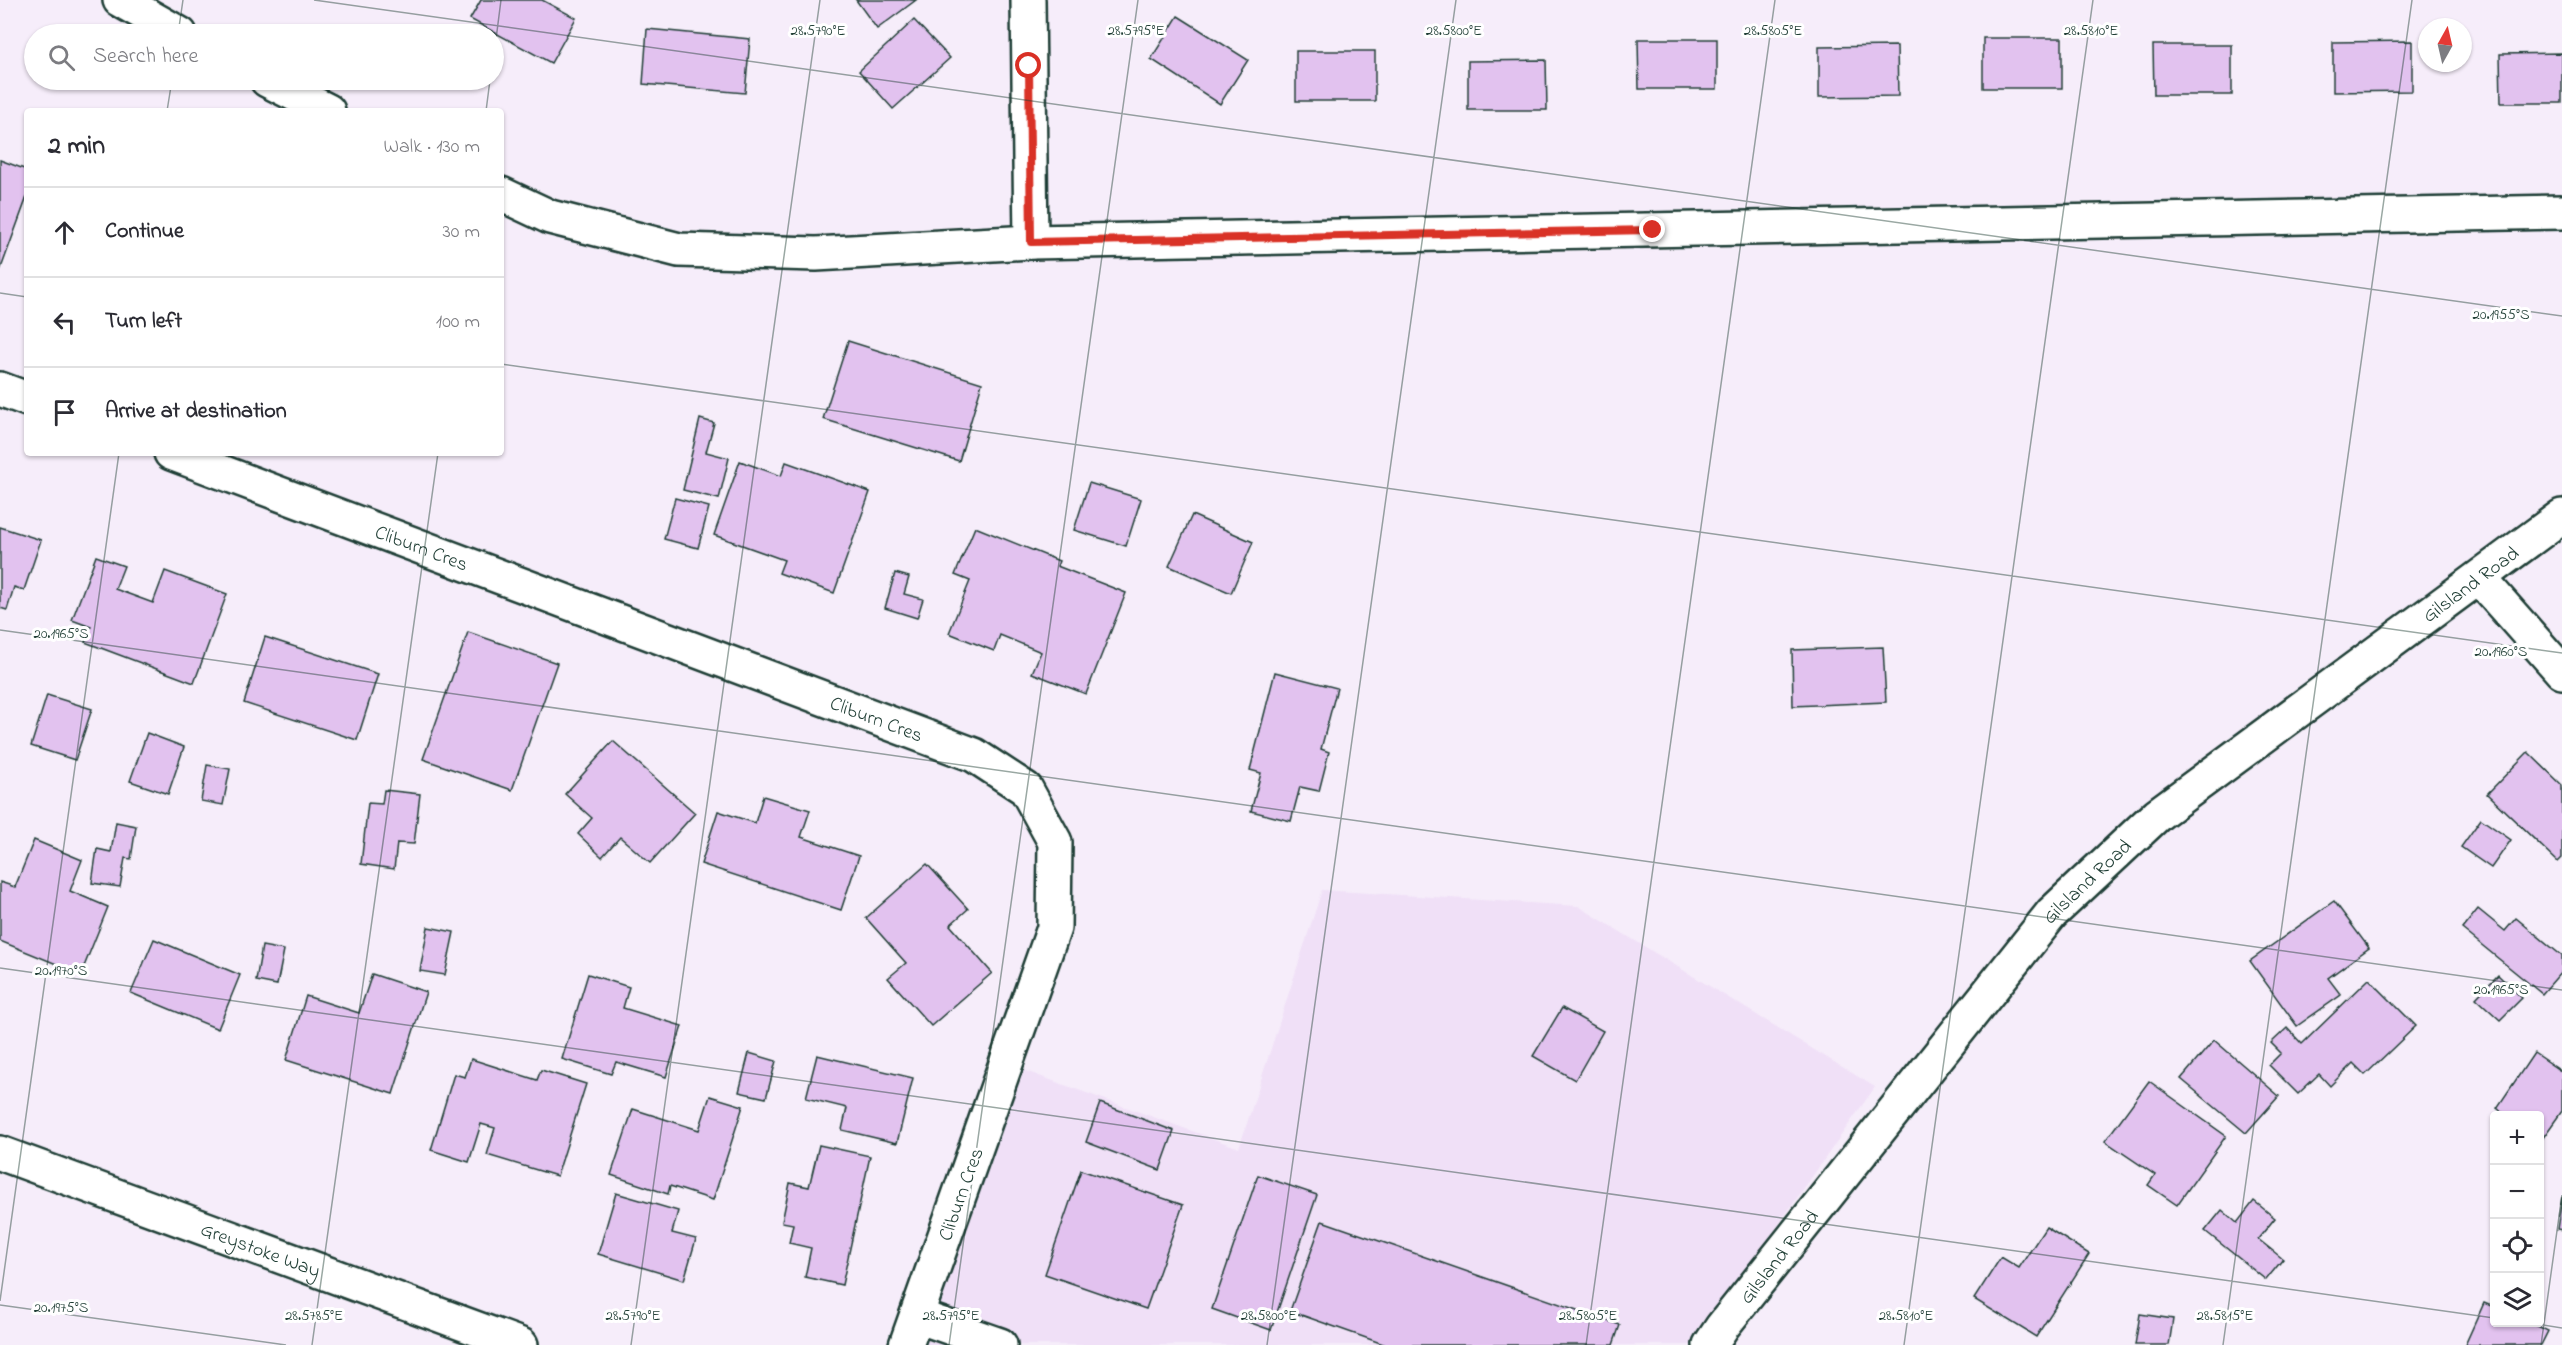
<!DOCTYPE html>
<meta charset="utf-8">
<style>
body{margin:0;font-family:"Indie Flower",sans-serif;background:#f2f2f3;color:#2b2b33}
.controls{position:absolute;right:18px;bottom:18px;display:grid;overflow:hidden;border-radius:6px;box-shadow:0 2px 4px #0004}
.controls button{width:54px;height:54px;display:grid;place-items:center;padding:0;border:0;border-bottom:2px solid #e1e1e2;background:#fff;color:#2b2b33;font:30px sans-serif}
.compass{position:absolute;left:2418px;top:18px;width:54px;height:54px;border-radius:50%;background:#fff;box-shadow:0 2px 4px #0004;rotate:8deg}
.stop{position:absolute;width:18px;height:18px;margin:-14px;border:4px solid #d93025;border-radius:50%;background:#fff}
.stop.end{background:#d93025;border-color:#fff;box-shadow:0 2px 6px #0008}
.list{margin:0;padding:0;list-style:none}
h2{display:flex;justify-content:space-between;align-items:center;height:78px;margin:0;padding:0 24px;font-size:26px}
h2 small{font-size:20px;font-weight:400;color:#7c7c81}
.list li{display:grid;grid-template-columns:39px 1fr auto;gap:18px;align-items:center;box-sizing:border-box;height:90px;padding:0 24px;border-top:2px solid #e1e1e2}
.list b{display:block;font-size:22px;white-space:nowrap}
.list em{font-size:20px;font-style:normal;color:#7c7c81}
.icon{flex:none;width:33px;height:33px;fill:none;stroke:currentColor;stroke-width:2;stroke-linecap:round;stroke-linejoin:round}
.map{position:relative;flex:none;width:2562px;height:1345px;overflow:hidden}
.search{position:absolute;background:#fff;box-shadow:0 2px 4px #0004;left:24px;top:24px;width:480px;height:66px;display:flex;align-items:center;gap:15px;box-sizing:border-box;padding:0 21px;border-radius:33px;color:#7c7c81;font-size:22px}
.panel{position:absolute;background:#fff;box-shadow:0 2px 4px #0004;left:24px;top:108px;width:480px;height:348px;border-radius:6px}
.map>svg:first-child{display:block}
</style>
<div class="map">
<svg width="2562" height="1345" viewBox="0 0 2562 1345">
<rect width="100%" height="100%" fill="#f6edfa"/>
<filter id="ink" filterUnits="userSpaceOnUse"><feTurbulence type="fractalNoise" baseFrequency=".0167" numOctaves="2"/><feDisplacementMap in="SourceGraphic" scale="12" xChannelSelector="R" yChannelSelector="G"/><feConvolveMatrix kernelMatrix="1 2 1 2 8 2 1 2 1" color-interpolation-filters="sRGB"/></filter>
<g filter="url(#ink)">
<polygon fill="#f0e0f7" points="1322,890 1578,906 1875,1087 1694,1345 920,1345 1020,1069 1239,1148"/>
<g fill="#e2c2ef" stroke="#1f3d34" stroke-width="1.5">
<polygon points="481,0 542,0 576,18 551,63 470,19"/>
<polygon points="856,0 916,0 877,29"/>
<polygon points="1178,16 1248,60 1220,104 1151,59"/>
<polygon points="914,20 950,58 893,109 859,71"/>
<polygon points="647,29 750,39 745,93 643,84"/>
<rect x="1983" y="38" width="79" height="50"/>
<polygon points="1638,39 1717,39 1717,89 1639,89"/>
<polygon points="2412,41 2412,91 2333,92 2333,42"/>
<polygon points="2153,45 2232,45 2232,95 2154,95"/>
<polygon points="1897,46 1898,96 1819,97 1819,47"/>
<rect x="1296" y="51" width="79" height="50"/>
<polygon points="2562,53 2562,103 2501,103 2500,54"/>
<polygon points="1546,60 1547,110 1468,110 1468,61"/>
<polygon points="0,160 27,170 27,197 0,271"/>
<polygon points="848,341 982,383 959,461 823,419"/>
<polygon points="700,419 714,423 706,452 729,458 719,499 683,490"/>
<polygon points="740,461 781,476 786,462 870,492 834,593 779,573 784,560 714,535"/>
<polygon points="1089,483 1141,499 1126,546 1074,530"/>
<polygon points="675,498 709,507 698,548 664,539"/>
<polygon points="1192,515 1253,542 1231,593 1169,566"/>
<polygon points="0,527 41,540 24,590 14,587 7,610 0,608"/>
<polygon points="975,527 1059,561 1057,566 1126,593 1086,694 1032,673 1041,652 1000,635 994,651 949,633 970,581 955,575"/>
<polygon points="96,556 124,566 115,589 153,603 165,571 227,594 194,683 85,642 91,627 72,620"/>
<polygon points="895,573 909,577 904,594 923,599 917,618 885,608"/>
<polygon points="468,632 557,663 512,790 423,759"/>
<polygon points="265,637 378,674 357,740 244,703"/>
<polygon points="1883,647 1886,702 1793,706 1792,650"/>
<polygon points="1275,672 1337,688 1321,749 1329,752 1319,791 1300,787 1291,821 1251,811 1261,773 1250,770"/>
<polygon points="47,695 92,709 75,760 31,746"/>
<polygon points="147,733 184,747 168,794 130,781"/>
<polygon points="613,741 695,813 650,863 620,837 602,857 578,834 592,818 565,794"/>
<polygon points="2528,752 2562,785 2562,858 2558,862 2487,794"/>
<polygon points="207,765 230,769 223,805 201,801"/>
<polygon points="384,790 420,794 414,844 397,843 394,869 361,864 368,803 382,804"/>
<polygon points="763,796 810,810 801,837 859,856 841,910 701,864 718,811 755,823"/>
<polygon points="2481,819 2511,840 2491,868 2461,847"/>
<polygon points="116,822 136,826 131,859 125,858 120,887 92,883 97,849 111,852"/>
<polygon points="34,840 82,860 70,891 108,907 81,974 0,941 0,882 15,887"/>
<polygon points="927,864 968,909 950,925 992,973 931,1026 888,978 906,963 866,918"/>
<polygon points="2334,901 2369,948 2328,978 2341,995 2297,1026 2250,961"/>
<polygon points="2478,909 2505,931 2516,918 2562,956 2562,971 2542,994 2462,929"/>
<polygon points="428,927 454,932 445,975 420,971"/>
<polygon points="154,939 240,975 218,1029 131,993"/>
<polygon points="262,946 284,950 277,985 256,981"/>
<polygon points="372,974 426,992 393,1094 286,1060 306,996 359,1013"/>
<polygon points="588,974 629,987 623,1008 682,1026 666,1077 616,1062 611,1074 562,1059"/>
<polygon points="2498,975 2522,998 2500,1020 2476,998"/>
<polygon points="2369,979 2416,1026 2365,1075 2353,1063 2330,1086 2319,1074 2298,1094 2269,1065 2281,1053 2271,1043 2287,1028 2302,1044"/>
<polygon points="1562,1008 1603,1031 1575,1080 1533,1056"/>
<polygon points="2214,1040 2279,1096 2246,1133 2181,1079"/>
<polygon points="749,1053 776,1061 766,1098 739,1092"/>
<polygon points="2534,1053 2562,1072 2562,1111 2542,1139 2540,1137 2540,1116 2507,1116 2497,1108"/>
<polygon points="817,1055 913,1078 897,1143 842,1130 847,1108 806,1098"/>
<polygon points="471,1059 537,1080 541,1070 586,1084 557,1176 487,1155 495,1128 481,1124 469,1162 431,1150 454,1074 465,1077"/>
<polygon points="2149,1081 2226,1136 2177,1205 2148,1185 2155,1175 2105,1141"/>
<polygon points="710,1096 743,1106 713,1200 670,1186 668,1194 611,1175 633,1109 699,1130"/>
<polygon points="1100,1103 1174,1131 1160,1170 1086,1142"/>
<polygon points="819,1145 870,1156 842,1285 805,1277 811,1248 789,1243 793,1224 782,1222 790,1183 809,1187"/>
<polygon points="1081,1170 1183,1205 1146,1309 1045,1274"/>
<polygon points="1258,1175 1317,1195 1271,1330 1212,1309"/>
<polygon points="616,1193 678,1211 672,1233 696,1239 684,1280 598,1254"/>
<polygon points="2562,1197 2562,1230 2557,1229"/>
<polygon points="2254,1201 2275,1218 2258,1239 2283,1259 2266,1280 2205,1231 2222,1210 2237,1223"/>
<polygon points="1322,1221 1620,1325 1613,1345 1386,1345 1290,1311"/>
<polygon points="2046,1227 2089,1254 2036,1337 1974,1299 2001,1257 2019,1268"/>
<polygon points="2484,1303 2494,1307 2494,1322 2529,1322 2548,1331 2541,1345 2465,1345"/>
<polygon points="2140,1314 2173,1319 2169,1345 2135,1345"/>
</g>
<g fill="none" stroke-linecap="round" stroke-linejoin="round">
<g stroke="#1f3d34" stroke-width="38">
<g id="minor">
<polyline points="120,0 180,34"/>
<polyline points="1028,0 1031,242"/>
<polyline points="267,80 328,111"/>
<polyline points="501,194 550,217 679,250 816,254 1031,242 2562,212"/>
<polyline points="0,389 27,399"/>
<path id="s1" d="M171,453L974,755L1026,789L1055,842L1054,928L906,1345"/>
<polyline points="2479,578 2562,672"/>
<path id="s2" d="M0,1153L521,1345"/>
<polyline points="917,1316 1000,1345"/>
<path id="s3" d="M1710,1345L1722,1327L2052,913L2158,814L2562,516"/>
</g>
</g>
<use href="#minor" stroke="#fff" stroke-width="33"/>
</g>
</g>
<g fill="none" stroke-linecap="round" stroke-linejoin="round" filter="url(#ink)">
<polyline stroke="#d93025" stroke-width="8" points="1029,66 1031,242 1653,230"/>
</g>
<path fill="none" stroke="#1f3d34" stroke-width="1.5" stroke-opacity="0.45" d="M314,0L2562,316M178,34L183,0M494,55L501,0M167,111L172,80M486,111L490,80M0,293L27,297M501,364L2562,653M0,630L2562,990M0,968L2494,1318M0,1301L119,453M0,1305L286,1345M2525,1322L2562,1328M312,1345L438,453M631,1345L820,0M949,1345L1138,0M1267,1345L1456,0M1586,1345L1775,0M1904,1345L2093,0M2223,1345L2412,0M2541,1345L2562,1195"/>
<g text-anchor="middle" stroke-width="6" stroke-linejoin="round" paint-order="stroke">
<g font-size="20" fill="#1f3d34" stroke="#fff">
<text dy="7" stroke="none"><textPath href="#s1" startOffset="268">Cliburn Cres</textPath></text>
<text dy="7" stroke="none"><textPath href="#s3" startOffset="1084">Gilsland Road</textPath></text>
<text dy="7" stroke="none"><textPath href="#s1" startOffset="754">Cliburn Cres</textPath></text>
<text dy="7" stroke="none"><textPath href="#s3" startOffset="598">Gilsland Road</textPath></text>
<text transform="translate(960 1194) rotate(-70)" y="7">Cliburn Cres</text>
<text dy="7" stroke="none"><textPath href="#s2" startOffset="278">Greystoke Way</textPath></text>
<text dy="7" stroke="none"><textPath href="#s3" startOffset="112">Gilsland Road</textPath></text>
</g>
</g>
<g font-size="15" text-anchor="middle" fill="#1f3d34" stroke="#fff" stroke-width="6" stroke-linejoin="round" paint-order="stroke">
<text x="818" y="35">28.5790°E</text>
<text x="1136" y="35">28.5795°E</text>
<text x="1454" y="35">28.5800°E</text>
<text x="1773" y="35">28.5805°E</text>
<text x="2091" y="35">28.5810°E</text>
<text x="2501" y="319">20.1955°S</text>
<text x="61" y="638">20.1965°S</text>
<text x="2501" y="656">20.1960°S</text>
<text x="61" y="975">20.1970°S</text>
<text x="2501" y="994">20.1965°S</text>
<text x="61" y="1312">20.1975°S</text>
<text x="314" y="1320">28.5785°E</text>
<text x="633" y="1320">28.5790°E</text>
<text x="951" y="1320">28.5795°E</text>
<text x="1269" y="1320">28.5800°E</text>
<text x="1588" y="1320">28.5805°E</text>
<text x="1906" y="1320">28.5810°E</text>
<text x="2225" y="1320">28.5815°E</text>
</g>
</svg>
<div class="controls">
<button>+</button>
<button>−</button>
<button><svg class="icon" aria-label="locate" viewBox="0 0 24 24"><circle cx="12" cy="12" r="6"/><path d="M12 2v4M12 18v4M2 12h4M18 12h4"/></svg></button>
<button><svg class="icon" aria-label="layers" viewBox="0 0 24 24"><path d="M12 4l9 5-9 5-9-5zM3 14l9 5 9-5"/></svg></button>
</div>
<svg class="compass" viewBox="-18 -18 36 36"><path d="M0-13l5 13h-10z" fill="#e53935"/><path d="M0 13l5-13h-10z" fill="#7c7c81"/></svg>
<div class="stop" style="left:1029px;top:66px"></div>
<div class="stop end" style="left:1653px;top:230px"></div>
<div class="search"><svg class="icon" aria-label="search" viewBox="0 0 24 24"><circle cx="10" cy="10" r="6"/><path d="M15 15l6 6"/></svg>Search here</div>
<section class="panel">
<h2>2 min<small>Walk · 130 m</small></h2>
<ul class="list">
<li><svg class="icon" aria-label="ahead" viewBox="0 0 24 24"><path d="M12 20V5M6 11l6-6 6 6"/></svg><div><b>Continue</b></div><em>30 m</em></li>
<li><svg class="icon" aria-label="left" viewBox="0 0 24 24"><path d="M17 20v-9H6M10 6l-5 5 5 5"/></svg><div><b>Turn left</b></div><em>100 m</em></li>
<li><svg class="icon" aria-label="arrive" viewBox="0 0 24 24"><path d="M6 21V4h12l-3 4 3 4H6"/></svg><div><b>Arrive at destination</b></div></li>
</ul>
</section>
</div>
